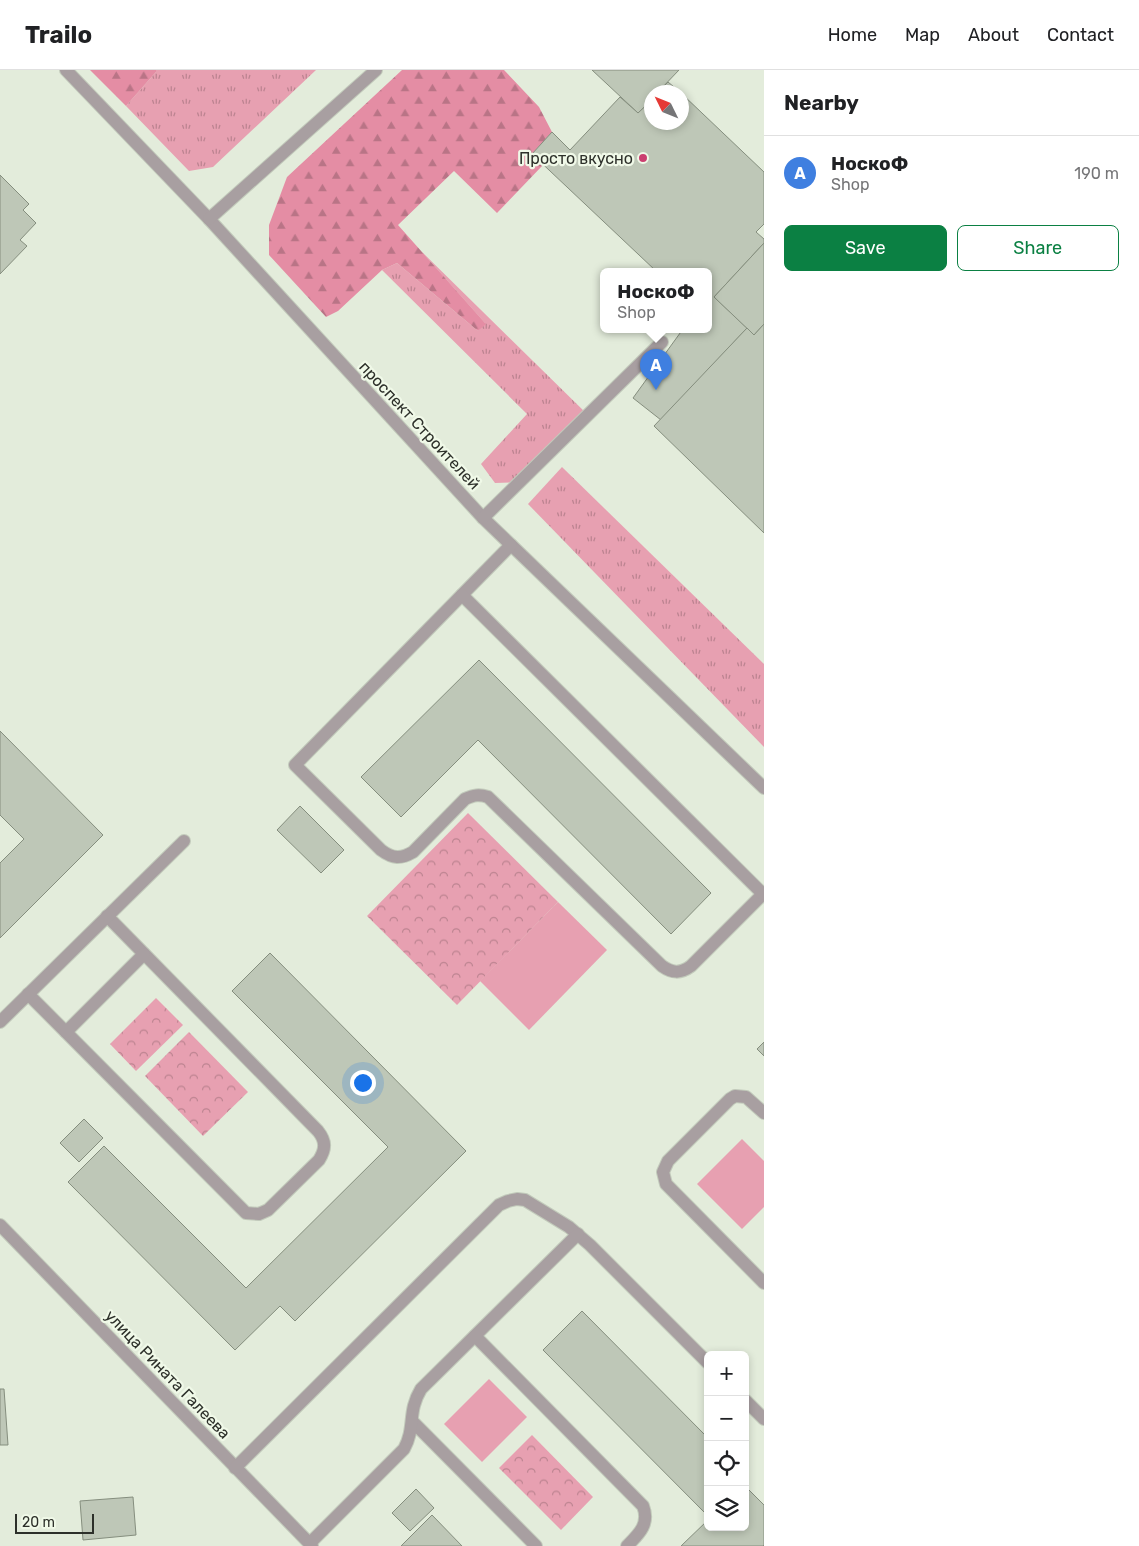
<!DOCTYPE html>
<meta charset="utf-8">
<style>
body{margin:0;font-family:Rubik,sans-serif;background:#f6f6f6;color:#202124}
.controls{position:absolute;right:15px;bottom:15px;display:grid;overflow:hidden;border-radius:8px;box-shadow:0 2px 8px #0003}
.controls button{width:45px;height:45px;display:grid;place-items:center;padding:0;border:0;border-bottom:1px solid #e0e0e0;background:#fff;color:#202124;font:25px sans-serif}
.compass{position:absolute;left:644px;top:15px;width:45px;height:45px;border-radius:50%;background:#fff;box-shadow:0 2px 8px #0003;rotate:313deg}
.scale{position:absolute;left:15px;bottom:12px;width:79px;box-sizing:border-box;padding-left:5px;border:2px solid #2d302a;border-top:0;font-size:14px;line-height:18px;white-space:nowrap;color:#2d302a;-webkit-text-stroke:4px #f0f9e8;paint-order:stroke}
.you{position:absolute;left:362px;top:1012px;width:18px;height:18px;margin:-12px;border:4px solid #fff;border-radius:50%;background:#1a73e8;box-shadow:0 0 0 8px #1a73e833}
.badge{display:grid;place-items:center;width:32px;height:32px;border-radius:50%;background:#0b8043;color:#fff;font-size:16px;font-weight:700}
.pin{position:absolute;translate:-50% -41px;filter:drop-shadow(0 1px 2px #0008)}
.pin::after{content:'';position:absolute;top:26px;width:18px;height:15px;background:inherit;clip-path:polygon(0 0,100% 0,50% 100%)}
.popup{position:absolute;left:600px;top:198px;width:112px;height:65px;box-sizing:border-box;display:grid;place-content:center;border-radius:8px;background:#fff;filter:drop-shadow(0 1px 4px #0005);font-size:16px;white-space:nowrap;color:#757577}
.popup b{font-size:19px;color:#202124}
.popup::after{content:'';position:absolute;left:50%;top:100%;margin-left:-10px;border:10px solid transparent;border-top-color:#fff}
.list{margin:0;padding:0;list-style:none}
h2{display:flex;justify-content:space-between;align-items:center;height:65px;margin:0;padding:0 20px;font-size:21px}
h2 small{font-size:16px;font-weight:400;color:#757577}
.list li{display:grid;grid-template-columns:32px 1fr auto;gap:15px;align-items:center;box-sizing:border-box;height:75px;padding:0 20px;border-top:1px solid #e0e0e0}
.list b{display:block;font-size:19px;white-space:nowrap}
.list p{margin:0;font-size:16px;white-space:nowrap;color:#757577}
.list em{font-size:16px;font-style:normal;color:#757577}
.actions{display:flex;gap:10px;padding:15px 20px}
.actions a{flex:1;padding:11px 0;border:1px solid #0b8043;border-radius:8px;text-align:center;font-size:18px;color:#0b8043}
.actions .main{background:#0b8043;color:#fff}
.icon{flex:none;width:28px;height:28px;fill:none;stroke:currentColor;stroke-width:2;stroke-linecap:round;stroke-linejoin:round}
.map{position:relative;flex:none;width:764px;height:1476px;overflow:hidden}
header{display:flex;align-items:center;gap:30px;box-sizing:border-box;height:70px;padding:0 25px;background:#fff;border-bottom:1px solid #e0e0e0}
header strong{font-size:24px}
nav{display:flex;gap:28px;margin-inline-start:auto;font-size:18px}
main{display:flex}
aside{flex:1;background:#fff}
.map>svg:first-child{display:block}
</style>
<header>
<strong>Trailo</strong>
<nav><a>Home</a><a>Map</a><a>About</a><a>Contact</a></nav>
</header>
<main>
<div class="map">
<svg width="764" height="1476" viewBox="0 0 764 1476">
<defs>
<pattern id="grass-tufts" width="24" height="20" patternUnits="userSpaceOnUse" patternTransform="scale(1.25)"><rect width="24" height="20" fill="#e7a0b1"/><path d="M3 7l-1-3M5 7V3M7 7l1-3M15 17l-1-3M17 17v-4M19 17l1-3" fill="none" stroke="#bc8390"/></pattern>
<pattern id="forest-firs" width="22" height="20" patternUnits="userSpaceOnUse" patternTransform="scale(1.25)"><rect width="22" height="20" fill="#e48da4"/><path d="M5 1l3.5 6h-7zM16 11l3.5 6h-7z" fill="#b97486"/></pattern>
<pattern id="park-crowns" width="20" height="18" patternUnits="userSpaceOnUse" patternTransform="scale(1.25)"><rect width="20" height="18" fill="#e7a0b1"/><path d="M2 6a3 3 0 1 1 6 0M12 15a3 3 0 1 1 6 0" fill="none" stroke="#bc8390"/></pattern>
</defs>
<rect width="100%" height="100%" fill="#e3ecdb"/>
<g fill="url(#grass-tufts)">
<polygon points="156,0 316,0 213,97 189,101 126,36 156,2"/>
<polygon points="421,181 588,345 519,412 495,413 481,394 527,344 382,200 397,193 478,261 485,253"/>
<polygon points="562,397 764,594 764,677 528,434"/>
</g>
<g fill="url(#forest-firs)">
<polygon points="90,0 156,0 156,2 126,36"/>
<polygon points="402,0 504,0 539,37 552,62 532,84 543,95 497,143 454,101 398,155 486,254 478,261 397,193 382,200 338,241 326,247 269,185 269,155 287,107"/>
</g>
<g fill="url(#park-crowns)">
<polygon points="468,743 558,832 457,935 367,846"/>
<polygon points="156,928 183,955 136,1001 110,974"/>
<polygon points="189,962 248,1022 203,1066 145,1006"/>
<polygon points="532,1365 593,1427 561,1460 499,1398"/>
</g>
<g fill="#e7a0b1">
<polygon points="558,832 607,880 529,960 480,911"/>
<polygon points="742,1069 764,1091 764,1137 742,1159 697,1114"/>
<polygon points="489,1309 527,1347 482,1392 444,1354"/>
</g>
<g fill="#bec7b7" stroke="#858e7e">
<polygon points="592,0 679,0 658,22 652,22 652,30 638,43"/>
<polygon points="668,12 680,22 658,22"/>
<polygon points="682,24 764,102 764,154 756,162 764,169 764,173 714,227 747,258 661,350 633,328 683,259 708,259 708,201 656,201 532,84 552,62 570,80 620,27 638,43 652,30 652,52 682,52"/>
<polygon points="0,105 29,134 23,140 36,153 20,170 27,176 0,204"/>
<polygon points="764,173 764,254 754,265 714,227"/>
<polygon points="764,254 764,463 654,356 747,258 754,265"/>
<polygon points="479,590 711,823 671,864 478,670 401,747 361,707"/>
<polygon points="0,661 103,765 0,868 0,793 24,769 0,745"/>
<polygon points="300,736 344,780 321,803 277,760"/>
<polygon points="270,883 466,1081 295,1251 280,1236 235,1280 68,1112 104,1076 246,1218 388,1077 232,921"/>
<polygon points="764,972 764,986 757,979"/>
<polygon points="84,1049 103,1068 79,1092 60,1073"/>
<polygon points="582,1241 708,1368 708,1446 543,1280"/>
<polygon points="0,1319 4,1319 8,1375 0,1375"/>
<polygon points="745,1416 764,1435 764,1475 763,1476 681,1476 708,1450 708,1457 745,1457"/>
<polygon points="416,1419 434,1438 410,1461 392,1443"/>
<polygon points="133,1427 136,1465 83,1470 80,1431"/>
<polygon points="432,1445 462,1476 401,1476"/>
</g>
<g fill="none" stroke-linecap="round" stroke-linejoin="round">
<g stroke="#c2cabb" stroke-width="14">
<g id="minor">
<polyline points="66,0 209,149 483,448 764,718"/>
<polyline points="209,149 376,0"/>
<polyline points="483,448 662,272"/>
<path d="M511,475L295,695L381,780C393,789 401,789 413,782L465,729C474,725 479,724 488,727L662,896C672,903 680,904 691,896L764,823"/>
<polyline points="462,525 763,824"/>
<path d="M28,924L246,1143L259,1144L268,1140L319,1090C326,1079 326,1071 318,1061L107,846"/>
<polyline points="0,952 184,771"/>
<polyline points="66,962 144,884"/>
<polyline points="764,1043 746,1027 735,1026 730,1029 668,1091 663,1102 666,1114 764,1213"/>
<polyline points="0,1155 312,1476"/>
<path d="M475,1266L643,1436C650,1454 639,1464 627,1476"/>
<polyline points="745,1330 764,1349"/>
<polyline points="412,1351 536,1476"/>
<polyline points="235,1398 499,1135 508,1131 517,1129 525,1130 569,1157 590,1175 708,1293"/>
<path d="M310,1473L404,1379C416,1357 407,1342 421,1319L578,1164"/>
</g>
</g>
<use href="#minor" stroke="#a89fa1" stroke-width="12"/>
</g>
<circle fill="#cb3f70" stroke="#f0f9e8" stroke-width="2" cx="643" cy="88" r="5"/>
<g text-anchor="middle" stroke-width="4.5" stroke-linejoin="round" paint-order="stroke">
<g font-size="16" fill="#2d302a" stroke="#f0f9e8" text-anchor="end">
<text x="633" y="94">Просто вкусно</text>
</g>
<g font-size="16" fill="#2d302a" stroke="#f0f9e8">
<text transform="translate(420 355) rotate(47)" y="6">проспект Строителей</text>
<text transform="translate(168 1304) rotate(46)" y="6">улица Рината Галеева</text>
</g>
</g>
</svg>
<div class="controls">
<button>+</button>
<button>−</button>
<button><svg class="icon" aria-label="locate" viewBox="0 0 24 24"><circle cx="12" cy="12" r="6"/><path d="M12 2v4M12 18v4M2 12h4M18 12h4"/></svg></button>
<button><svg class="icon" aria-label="layers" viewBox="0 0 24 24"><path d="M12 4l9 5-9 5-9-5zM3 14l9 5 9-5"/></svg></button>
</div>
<svg class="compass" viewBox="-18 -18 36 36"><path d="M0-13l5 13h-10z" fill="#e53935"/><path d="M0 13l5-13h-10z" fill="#757577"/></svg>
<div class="scale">20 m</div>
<div class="you"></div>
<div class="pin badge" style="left:656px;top:320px;background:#3f7fe0">A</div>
<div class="popup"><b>НоскоФ</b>Shop</div>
</div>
<aside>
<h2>Nearby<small></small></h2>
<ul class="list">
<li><span class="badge" style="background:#3f7fe0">A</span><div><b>НоскоФ</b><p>Shop</p></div><em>190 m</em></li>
</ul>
<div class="actions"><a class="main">Save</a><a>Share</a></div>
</aside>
</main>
